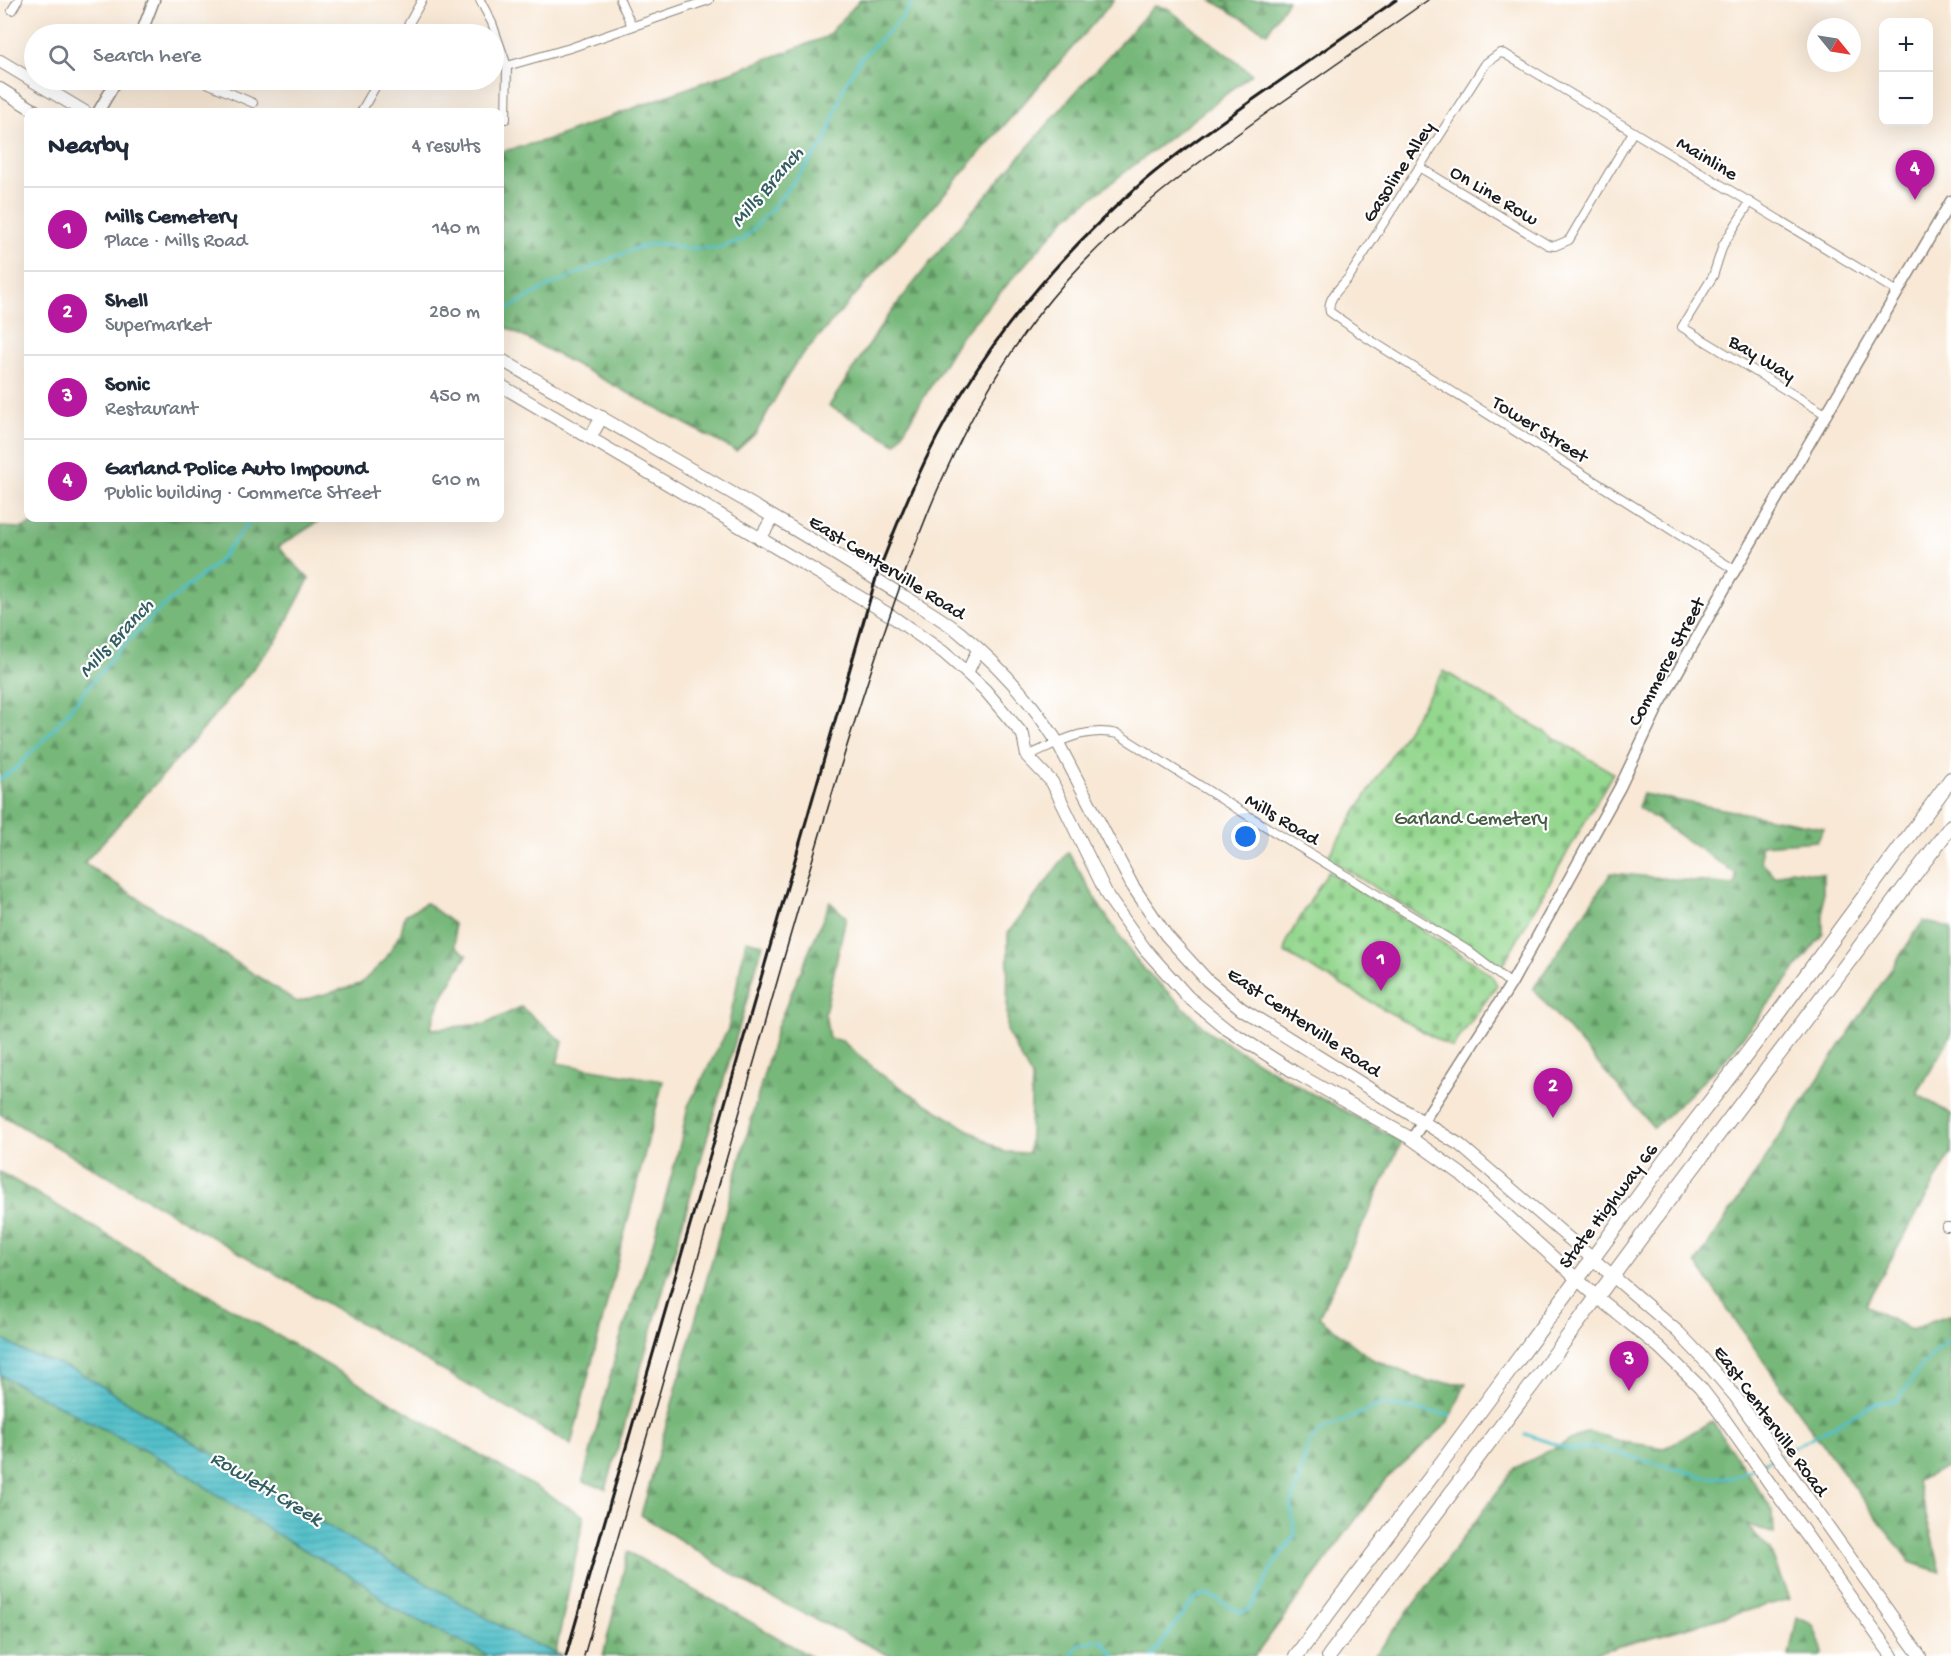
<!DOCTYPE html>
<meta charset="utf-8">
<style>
body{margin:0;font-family:"Gochi Hand",sans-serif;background:#f6f6f7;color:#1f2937}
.controls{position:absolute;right:18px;top:18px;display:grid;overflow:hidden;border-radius:12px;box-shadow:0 6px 24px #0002}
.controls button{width:54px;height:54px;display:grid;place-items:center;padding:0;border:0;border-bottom:2px solid #e0e1e3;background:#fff;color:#1f2937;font:30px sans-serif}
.compass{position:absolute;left:1807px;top:18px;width:54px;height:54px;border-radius:50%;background:#fff;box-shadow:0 6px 24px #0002;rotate:120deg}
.you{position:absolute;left:1246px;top:837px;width:21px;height:21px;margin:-15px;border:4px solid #fff;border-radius:50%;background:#1a73e8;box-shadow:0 0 0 9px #1a73e833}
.badge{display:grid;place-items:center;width:39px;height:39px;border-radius:50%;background:#b5179e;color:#fff;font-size:20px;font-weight:700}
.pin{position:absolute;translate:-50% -50px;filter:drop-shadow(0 2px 3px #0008)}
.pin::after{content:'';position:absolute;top:32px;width:21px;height:18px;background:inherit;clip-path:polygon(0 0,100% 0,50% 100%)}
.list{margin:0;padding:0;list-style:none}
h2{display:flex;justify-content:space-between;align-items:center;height:78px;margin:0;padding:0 24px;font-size:26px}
h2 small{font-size:20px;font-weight:400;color:#747a83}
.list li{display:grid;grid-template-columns:39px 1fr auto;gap:18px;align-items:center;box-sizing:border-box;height:84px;padding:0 24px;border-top:2px solid #e0e1e3}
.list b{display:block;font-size:22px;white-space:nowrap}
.list p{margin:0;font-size:20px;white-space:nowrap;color:#747a83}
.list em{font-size:20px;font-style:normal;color:#747a83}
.icon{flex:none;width:33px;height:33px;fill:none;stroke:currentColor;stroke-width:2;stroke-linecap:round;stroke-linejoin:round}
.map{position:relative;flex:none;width:1951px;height:1656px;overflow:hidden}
.search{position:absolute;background:#fff;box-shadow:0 6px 24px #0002;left:24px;top:24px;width:480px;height:66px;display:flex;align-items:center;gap:15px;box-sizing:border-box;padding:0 21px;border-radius:33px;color:#747a83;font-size:22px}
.panel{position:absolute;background:#fff;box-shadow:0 6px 24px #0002;left:24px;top:108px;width:480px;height:414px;border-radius:12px}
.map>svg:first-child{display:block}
</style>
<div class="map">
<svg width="1951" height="1656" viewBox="0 0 1951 1656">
<defs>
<pattern id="forest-firs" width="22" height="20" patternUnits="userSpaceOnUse" patternTransform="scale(1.5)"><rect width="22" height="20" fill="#77b87a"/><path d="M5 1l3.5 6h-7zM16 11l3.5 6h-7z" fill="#619563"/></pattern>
<pattern id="cemetery-stones" width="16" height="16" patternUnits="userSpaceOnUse" patternTransform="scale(1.5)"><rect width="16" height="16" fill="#94d78f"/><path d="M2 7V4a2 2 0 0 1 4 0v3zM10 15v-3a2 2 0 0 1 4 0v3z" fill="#7fb87b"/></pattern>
<pattern id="water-rules" width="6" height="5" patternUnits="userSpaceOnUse" patternTransform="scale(1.5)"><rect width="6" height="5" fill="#53c0c9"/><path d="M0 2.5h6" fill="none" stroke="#48a4ac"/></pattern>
</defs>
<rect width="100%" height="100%" fill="#fff"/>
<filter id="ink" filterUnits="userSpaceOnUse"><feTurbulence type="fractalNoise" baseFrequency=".0167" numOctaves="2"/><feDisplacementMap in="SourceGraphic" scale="12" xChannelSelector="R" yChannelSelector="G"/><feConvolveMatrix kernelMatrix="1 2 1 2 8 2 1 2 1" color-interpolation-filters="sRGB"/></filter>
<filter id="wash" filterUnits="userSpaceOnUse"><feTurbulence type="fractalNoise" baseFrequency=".008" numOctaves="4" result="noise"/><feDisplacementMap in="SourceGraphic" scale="24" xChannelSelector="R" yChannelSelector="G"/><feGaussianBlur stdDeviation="1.35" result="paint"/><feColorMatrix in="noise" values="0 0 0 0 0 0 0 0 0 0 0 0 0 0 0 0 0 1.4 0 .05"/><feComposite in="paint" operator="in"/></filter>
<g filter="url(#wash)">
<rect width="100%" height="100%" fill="#f8e8d5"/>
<g fill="url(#forest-firs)" stroke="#4a6a4b" stroke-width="1.5">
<polygon points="860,0 1114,0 794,365 756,433 736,451 500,324 500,152 550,139 826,37"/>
<polygon points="1211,0 1288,0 1267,33"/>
<polygon points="1154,6 1167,8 1252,74 1067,217 959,339 896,444 829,406 887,317 956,230 1080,87"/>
<polygon points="47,518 324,518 278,547 309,579 278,638 197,737 84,863 297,1002 360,984 385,960 401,932 405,915 426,903 454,924 455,946 467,955 443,995 430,1029 485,1024 521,1007 563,1042 557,1063 663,1081 571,1445 0,1114 0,527 22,528"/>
<polygon points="1643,794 1824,828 1817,841 1761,845 1761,861 1775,877 1791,870 1823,874 1823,934 1725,1060 1654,1128 1533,989 1611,873 1735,885 1736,874 1638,807"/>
<polygon points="1068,852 1102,910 1139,964 1211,1034 1305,1090 1402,1141 1319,1317 1370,1358 1428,1382 1466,1383 1448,1423 1385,1480 1255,1656 890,1656 759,1591 641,1515 777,1027 830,902 846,917 825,1013 829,1038 842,1041 881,1074 917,1098 1004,1152 1029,1153 1032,1078 1007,1032 1008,933"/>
<polygon points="1923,921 1951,928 1951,1035 1917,1094 1951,1114 1951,1154 1865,1305 1911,1330 1951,1314 1951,1466 1917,1481 1941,1572 1910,1562 1800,1414 1696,1263"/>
<polygon points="746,940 763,944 606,1489 583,1481 619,1342 653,1243 680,1144 688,1106 728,1029"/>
<polygon points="0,1172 584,1516 555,1656 0,1656"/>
<polygon points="1712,1421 1773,1511 1774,1534 1746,1524 1770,1550 1789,1599 1585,1656 1375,1656 1515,1468 1588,1431 1623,1442 1665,1448"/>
<polygon points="628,1552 810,1656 603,1656"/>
<polygon points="1797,1617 1813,1625 1823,1652 1820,1656 1789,1656"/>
</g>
<g fill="url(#cemetery-stones)" stroke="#587a56" stroke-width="1.5">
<polygon points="1444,671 1613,773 1502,966 1327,858"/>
<polygon points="1328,871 1475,963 1492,976 1497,985 1452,1048 1285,953 1287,940"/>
</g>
<polygon fill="url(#water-rules)" stroke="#386e72" stroke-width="1.5" points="0,1338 25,1352 77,1371 213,1454 267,1491 521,1638 562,1656 487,1656 483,1652 392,1608 365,1584 278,1535 174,1466 0,1375"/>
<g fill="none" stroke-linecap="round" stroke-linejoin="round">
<g stroke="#53c0c9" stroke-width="3">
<polyline points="500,313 545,288 633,249 656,243 686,248 718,248 742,240 770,211 825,142 844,87 860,59 901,19 914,0"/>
<polyline points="0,779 14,770 51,732 119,650 160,609 217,563 252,518"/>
<polyline points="1525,1434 1571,1450 1594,1447 1706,1477 1732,1478 1754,1468"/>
<polyline points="1781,1454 1878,1402 1890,1402 1899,1399 1916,1373 1939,1348 1951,1339"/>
<polyline points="1760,1465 1775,1457"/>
<polyline points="1072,1656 1078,1645 1091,1641 1101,1640 1115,1656"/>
<polyline points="1152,1656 1195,1598 1208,1595 1242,1613 1252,1606 1274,1564 1295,1535 1291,1507 1309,1443 1320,1431 1381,1404 1451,1415"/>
</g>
</g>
</g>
<g filter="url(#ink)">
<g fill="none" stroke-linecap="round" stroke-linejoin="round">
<g stroke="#8a8278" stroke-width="10">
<g id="minor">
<polyline points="480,0 492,23 507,66 506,119"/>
<polyline points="620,0 632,26"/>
<polyline points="12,10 18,0"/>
<polyline points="403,34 422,0"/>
<polyline points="507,66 570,48 709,0"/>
<polyline points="200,80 253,103"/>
<polyline points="361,112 379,80"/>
<polyline points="1419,167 1548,245 1555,246 1569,240 1633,132"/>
<polyline points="1750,202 1723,245 1713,276 1682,327 1827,415"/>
<path d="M1735,570L1364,336L1330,312C1326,299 1341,287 1349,277L1486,63L1500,53L1505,54L1898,292"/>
<path d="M1027,756C1058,743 1083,726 1118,734L1234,807L1467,950L1511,984"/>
<polyline points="1946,1227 1951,1227"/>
</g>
</g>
<g stroke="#8a8278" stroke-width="13">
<g id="tertiary">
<polyline points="141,34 154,0"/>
<polyline points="98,112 117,80"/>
<polyline points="1412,1139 1511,984 1620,787 1659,705 1735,570 1951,201"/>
</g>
</g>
<g stroke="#8a8278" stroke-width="14">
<g id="secondary">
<polyline points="0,61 85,112"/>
<polyline points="0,89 37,112"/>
<path d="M500,359C583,407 667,455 751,504C798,531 844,559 890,588C913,602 937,615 959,632C997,663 1032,702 1058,743L1132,885L1166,935L1207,980L1242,1009L1460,1145L1678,1332L1699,1354L1735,1396L1920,1656"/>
<polyline points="500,385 890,615 943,652 967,673 985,690 1023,735 1027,756 1052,782 1108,897 1145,949 1188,997 1227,1029 1294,1072 1412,1139 1461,1174 1597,1297 1659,1347 1700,1387 1717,1409 1892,1656"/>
<polyline points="590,438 602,417"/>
<polyline points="760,539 773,517"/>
<polyline points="967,673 978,650"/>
</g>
</g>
<g stroke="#8a8278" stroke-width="16">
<g id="primary">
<polyline points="1296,1656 1446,1457 1666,1159 1779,1012 1951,779"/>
<polyline points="1329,1656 1535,1381 1670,1198 1951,826"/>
</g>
</g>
<use href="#minor" stroke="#fff" stroke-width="8"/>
<use href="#tertiary" stroke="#fff" stroke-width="10"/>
<use href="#secondary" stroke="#fff" stroke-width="12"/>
<use href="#primary" stroke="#fff" stroke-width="14"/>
<path stroke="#1c1c1c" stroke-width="1.5" d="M584,1656C650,1427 715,1197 781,968C812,859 844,751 880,644C921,523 960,418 1038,315C1103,230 1192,166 1278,105C1328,70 1378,35 1428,0"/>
<path stroke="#1c1c1c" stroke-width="3" d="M566,1656L876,578C901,513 925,453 962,393C1011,312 1074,242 1145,180C1179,151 1217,125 1254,99C1302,66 1349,33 1396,0"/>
</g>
</g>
<g text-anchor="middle" stroke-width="4.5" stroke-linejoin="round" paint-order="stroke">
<g font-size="20" fill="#1c1c1c" stroke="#fff">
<text transform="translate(1708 157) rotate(31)" y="7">Mainline</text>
<text transform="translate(1397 171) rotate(-57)" y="7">Gasoline Alley</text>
<text transform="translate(1495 194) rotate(31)" y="7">On Line Row</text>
<text transform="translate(1763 357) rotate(31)" y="7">Bay Way</text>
<text transform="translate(1541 428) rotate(32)" y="7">Tower Street</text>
<text transform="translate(888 566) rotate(32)" y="7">East Centerville Road</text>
<text transform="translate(1665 661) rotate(-62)" y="7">Commerce Street</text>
<text transform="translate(1283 818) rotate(31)" y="7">Mills Road</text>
<text transform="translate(1305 1021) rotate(34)" y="7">East Centerville Road</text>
<text transform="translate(1607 1205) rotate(-53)" y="7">State Highway 66</text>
<text transform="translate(1772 1420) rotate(54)" y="7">East Centerville Road</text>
</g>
<g font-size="20" fill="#465d44" stroke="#fff">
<text x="1471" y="824">Garland Cemetery</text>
</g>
<g font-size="21" font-style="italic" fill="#325e61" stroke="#fff">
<text transform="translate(766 186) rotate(-49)" y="7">Mills Branch</text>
<text transform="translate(115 637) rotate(-47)" y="7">Mills Branch</text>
<text transform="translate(267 1487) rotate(31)" y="7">Rowlett Creek</text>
</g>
</g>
</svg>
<div class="controls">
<button>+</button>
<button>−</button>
</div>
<svg class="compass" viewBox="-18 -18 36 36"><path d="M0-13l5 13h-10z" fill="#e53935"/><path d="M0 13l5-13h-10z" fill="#747a83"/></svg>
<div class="you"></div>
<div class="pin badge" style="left:1381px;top:991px">1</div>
<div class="pin badge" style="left:1553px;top:1118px">2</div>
<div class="pin badge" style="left:1629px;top:1391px">3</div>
<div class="pin badge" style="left:1915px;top:200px">4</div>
<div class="search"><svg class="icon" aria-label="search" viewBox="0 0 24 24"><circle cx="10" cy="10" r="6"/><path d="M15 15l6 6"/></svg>Search here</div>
<section class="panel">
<h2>Nearby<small>4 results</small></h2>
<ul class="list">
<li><span class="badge">1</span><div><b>Mills Cemetery</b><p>Place · Mills Road</p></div><em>140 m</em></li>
<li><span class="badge">2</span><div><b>Shell</b><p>Supermarket</p></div><em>280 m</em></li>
<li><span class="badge">3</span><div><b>Sonic</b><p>Restaurant</p></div><em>450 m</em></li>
<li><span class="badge">4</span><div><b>Garland Police Auto Impound</b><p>Public building · Commerce Street</p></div><em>610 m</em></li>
</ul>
</section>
</div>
